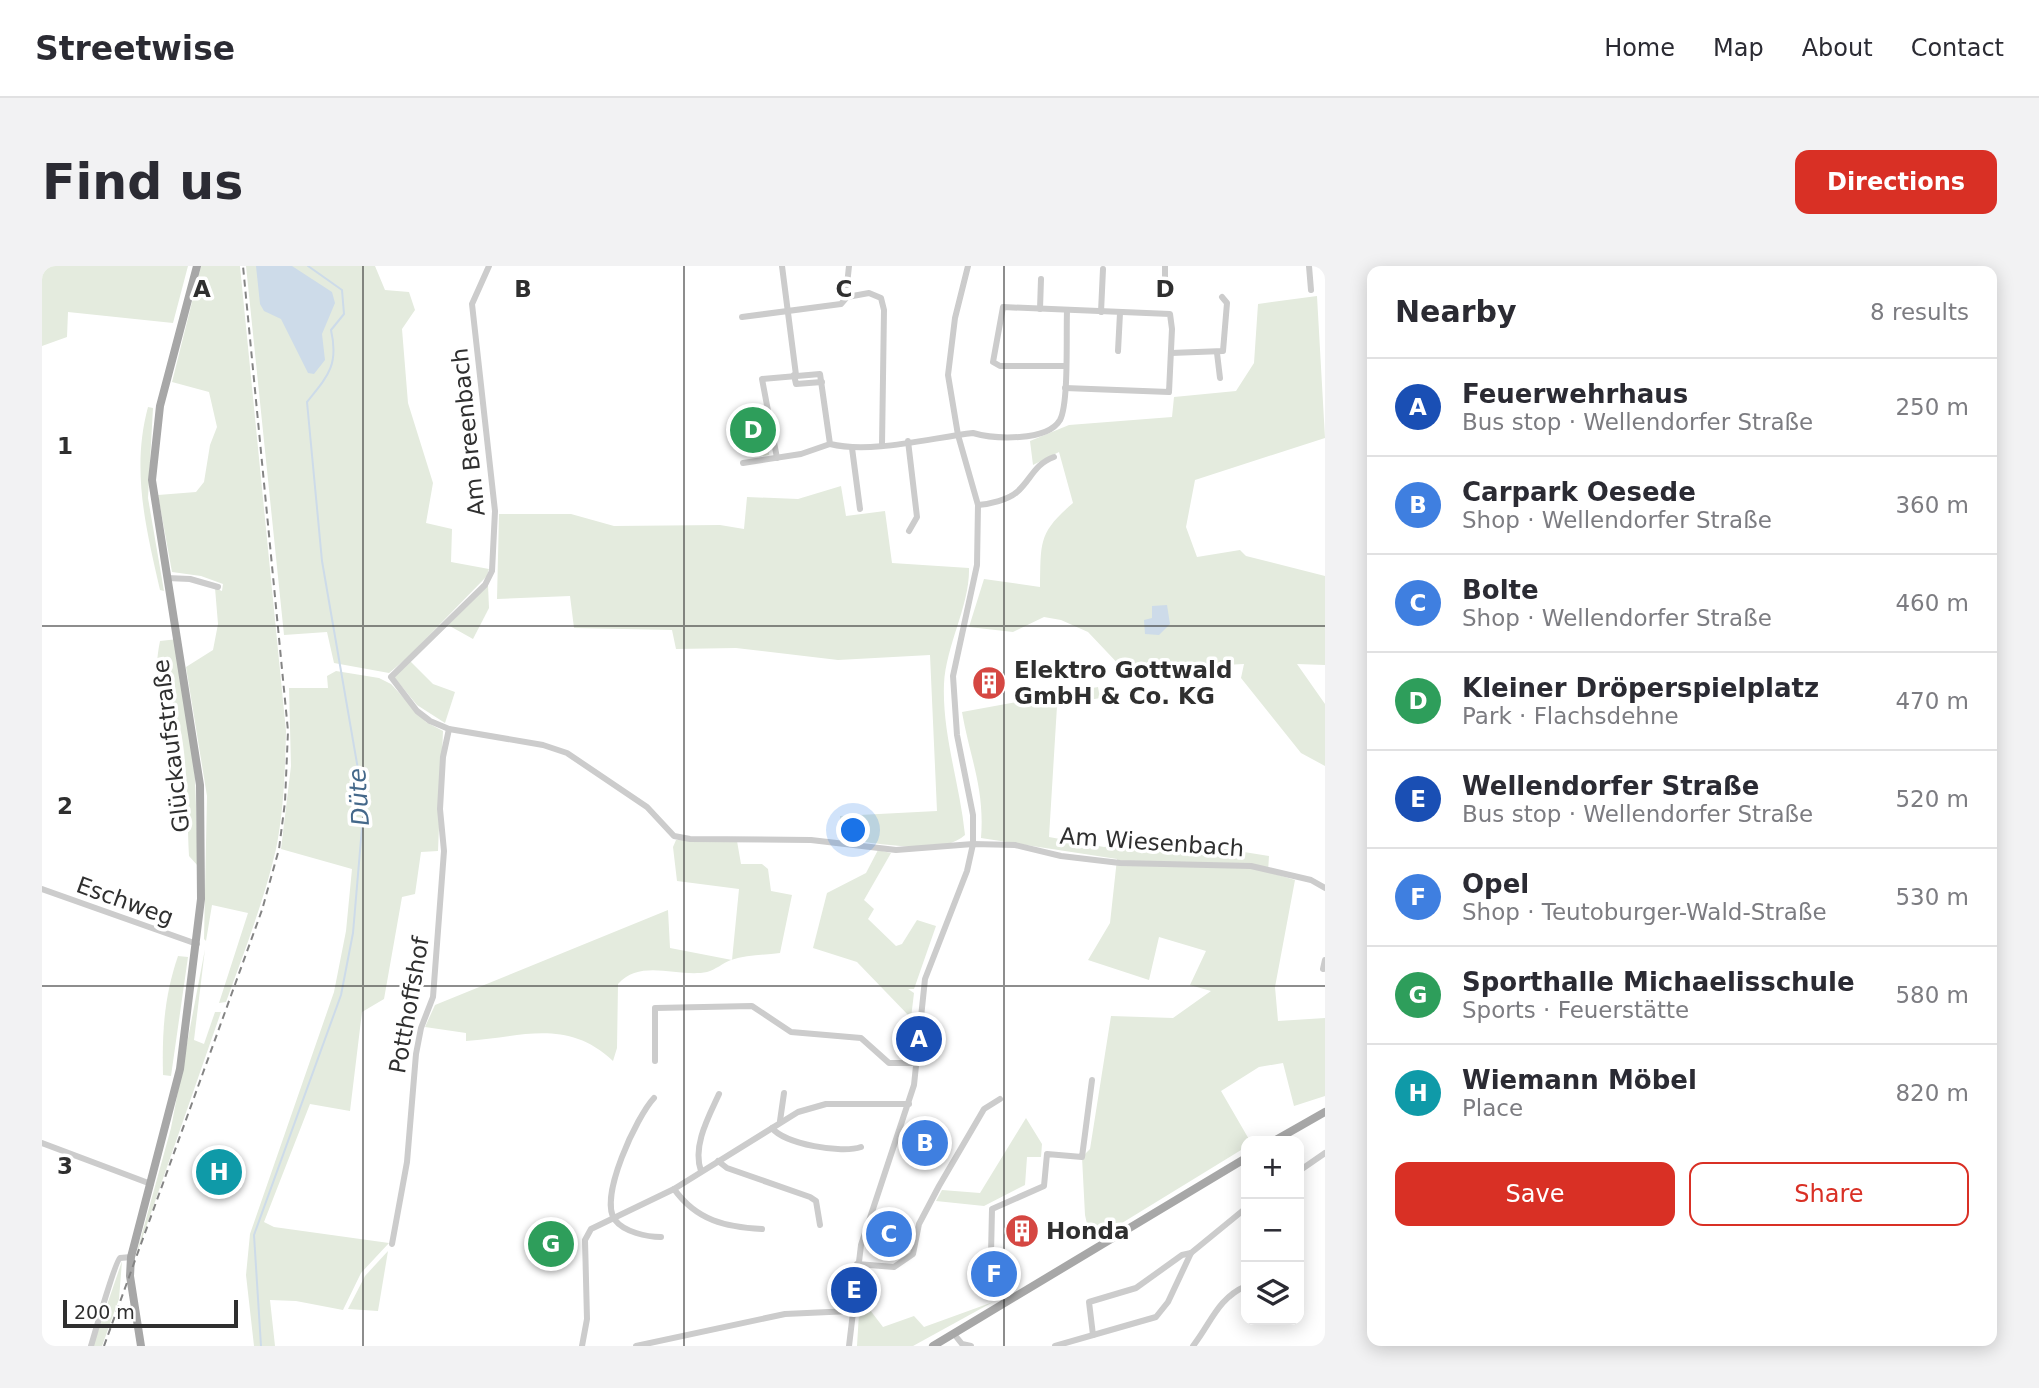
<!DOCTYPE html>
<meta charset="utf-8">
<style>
body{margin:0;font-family:"DejaVu Sans",sans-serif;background:#f2f2f3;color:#2b2b33}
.controls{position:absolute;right:21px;bottom:21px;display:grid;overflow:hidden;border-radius:14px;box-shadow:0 4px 18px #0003}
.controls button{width:63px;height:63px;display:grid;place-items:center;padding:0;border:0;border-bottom:2px solid #e1e1e2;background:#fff;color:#2b2b33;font:35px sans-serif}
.scale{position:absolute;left:21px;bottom:18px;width:175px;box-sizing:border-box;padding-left:7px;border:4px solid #2f2f2f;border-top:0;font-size:19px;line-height:24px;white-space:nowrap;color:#2f2f2f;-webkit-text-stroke:5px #fff;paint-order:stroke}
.you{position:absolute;left:812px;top:565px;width:24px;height:24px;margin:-18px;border:5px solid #fff;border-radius:50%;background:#1a73e8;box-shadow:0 0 0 10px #1a73e833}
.badge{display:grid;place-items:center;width:46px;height:46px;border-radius:50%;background:#d93025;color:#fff;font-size:23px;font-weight:700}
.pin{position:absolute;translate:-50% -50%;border:4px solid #fff;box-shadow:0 2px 7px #0006}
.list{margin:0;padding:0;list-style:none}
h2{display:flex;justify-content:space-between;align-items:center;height:91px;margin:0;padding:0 28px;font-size:30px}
h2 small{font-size:23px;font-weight:400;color:#7c7c81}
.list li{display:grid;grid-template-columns:46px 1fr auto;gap:21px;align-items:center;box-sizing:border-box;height:98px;padding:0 28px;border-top:2px solid #e1e1e2}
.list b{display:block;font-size:26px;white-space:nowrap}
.list p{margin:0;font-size:23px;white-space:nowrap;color:#7c7c81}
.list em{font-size:23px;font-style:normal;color:#7c7c81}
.actions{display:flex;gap:14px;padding:21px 28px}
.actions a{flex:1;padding:16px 0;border:2px solid #d93025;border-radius:14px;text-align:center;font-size:24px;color:#d93025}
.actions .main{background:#d93025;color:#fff}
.icon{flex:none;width:38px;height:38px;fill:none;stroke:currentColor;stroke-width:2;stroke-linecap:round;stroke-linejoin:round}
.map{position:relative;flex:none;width:1283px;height:1080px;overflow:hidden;border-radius:14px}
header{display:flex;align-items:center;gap:42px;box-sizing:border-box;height:98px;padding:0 35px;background:#fff;border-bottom:2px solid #e1e1e2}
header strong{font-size:33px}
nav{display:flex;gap:38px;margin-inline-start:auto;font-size:24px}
.intro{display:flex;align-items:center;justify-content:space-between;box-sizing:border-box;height:168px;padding:0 42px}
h1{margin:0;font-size:49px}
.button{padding:18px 32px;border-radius:14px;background:#d93025;color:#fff;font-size:24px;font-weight:700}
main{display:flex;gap:42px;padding:0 42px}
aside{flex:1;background:#fff;border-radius:14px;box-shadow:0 4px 18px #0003}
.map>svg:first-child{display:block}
</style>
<header>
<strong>Streetwise</strong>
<nav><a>Home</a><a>Map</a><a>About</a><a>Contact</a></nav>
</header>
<div class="intro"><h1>Find us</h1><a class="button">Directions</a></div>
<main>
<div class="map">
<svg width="1283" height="1080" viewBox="0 0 1283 1080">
<rect width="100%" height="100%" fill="#fff"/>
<g fill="#e4ebde">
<polygon points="0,0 146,0 131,57 26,46 25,71 0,80"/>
<path d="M159,0H198L244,465C243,504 242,544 234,583C222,635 202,686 184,736L177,737L206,647L170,639L164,675L162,673L165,530L144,401L171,384L176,358L173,322L180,325L181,318L159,310L130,306L116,229L154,226L162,216L168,179L175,161L167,126L130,116Z"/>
<polygon points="204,0 333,0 343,24 367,26 373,44 360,63 366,137 391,217 384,257 410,263 409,296 447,303 445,310 365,392 347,407 292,397 285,366 242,369"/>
<path d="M1275,30L1283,172L1153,214L1144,261L1155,291L1198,284L1204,290L1283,310V399L1255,398L1283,438V500L1259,487L1199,412L1202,398L1082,404L1046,366L1019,354L1002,351L971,366L927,361L942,313L998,321C999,276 996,267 1031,237L1017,186L991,199L988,175L1027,159L1130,151L1132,131L1194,125L1212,97L1216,38Z"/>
<path d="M106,141L111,142L106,232L122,325L118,324C104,262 89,204 106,141Z"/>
<polygon points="725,153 727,189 713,191 709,183 699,185 693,156"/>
<path d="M799,220L804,250L843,245L850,297L927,302C928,339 904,379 902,418C900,468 918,519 923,569C900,591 830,576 799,573L798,550L895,545L888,389L796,394L694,382L634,383L630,364L532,362L528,330L455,333L457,248H529L572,260L678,259L702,263L705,231L756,233Z"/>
<polygon points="446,319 447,342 431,373 406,359"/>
<path d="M136,373L153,511L156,600L147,590C145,552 146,502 139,466C130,424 107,429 118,375Z"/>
<polygon points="368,395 391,418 413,426 403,457 375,439 352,411"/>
<polygon points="294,405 337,412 349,418 384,456 401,465 396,585 379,586 373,628 360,631 342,733 320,746 308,845 268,838 222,956 232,961 347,977 319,1007 301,1044 254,1035 228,1034 233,1080 212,1080 204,1009 208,968 292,726 304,665 310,603 239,583 249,500 247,422 286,422 285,410"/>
<path d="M1056,421L1058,432L1015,440L1007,571L1062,581L1103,577L1158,579L1227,590L1226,606L1253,614L1233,721L1236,755L1283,752V830L1252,840L1241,797L1217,801L1179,825L1208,875H1204V881L1049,976L1043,949L1040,891L1048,883L1069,750L1131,752L1169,725L1148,719L1164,685L1117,671L1107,714L1046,694L1068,657L1075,593L939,572C943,523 928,492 920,446Z"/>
<path d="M634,574L695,575L699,598H720L726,603L729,625L750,629L738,687C722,689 704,689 689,694C681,697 673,704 665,706C636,712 599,692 576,718L575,782L571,795C525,752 480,771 424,775V767L383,761L393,739L626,644L628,682L690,694L697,623L635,615L631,581Z"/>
<polygon points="836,584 849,587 822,634 832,643 826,653 854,680 860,678 875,654 894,660 872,723 866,723 872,727 869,752 815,696 771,682 785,627 824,607"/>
<polygon points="163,683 152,774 162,778 173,746 179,746 93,993 129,862"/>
<path d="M136,690L146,691L129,810L121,809C120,766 122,731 136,690Z"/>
<polygon points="984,852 1000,878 999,891 985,891 983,919 942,940 894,935 900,924 938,927"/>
<polygon points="346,985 336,1045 306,1043 323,1010"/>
<polygon points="80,995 77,1033 60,1080 51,1080"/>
<polygon points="818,1031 841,1061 872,1050 882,1061 951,1036 871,1080 815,1080"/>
</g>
<g fill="#cddbe9">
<polygon points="214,0 250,0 290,26 293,37 280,68 283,94 272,108 266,107 239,53 222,45 218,38"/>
<polygon points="1125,339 1128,358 1117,369 1103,368 1102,354 1110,352 1110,340"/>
</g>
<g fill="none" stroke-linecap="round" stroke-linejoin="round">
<path stroke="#cddbe9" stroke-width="2" d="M219,1080L212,969L299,729L311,667L322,538L280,295L265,136C286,110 297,99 289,64L302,48L300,24L266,0"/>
<g stroke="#ccc" stroke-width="6">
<polyline points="447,0 430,38 453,245 450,305 443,319 349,411 375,445 388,455 407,463 501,479 525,487 605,541 632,570 648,573 769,574 854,584 931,578 973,579 1019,590 1078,597 1209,600 1269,614 1283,622"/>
<polyline points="740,0 754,109"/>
<polyline points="1267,0 1269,24"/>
<polyline points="1123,15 1123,0"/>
<polyline points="805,19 807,0"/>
<polyline points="998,43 999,13"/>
<polyline points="1059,46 1061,3"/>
<polyline points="700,51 799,38 805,31 827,27 839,32 842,44 840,179"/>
<polyline points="1076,85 1078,47"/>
<polyline points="1129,87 1181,85 1185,37 1180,31"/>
<polyline points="1175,87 1178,112"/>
<polyline points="1023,100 958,100 951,96 961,41 1128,48 1130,63 1127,126 1023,122"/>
<polyline points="752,109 754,118 780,116"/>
<polyline points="866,175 875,251 867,265"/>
<polyline points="810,182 818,243"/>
<path d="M735,192L720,113L778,108L788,178C829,188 888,172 931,167C952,173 1005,176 1018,154C1027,137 1024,68 1025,45"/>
<polyline points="701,197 759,188 788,178"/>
<path d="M936,239C948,238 966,234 975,226C989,214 992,198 1012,191"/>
<polyline points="125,312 148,313 176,321"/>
<polyline points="0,623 155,678"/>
<polyline points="1281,703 1283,694"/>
<polyline points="613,795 613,742 710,740 749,766 819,772 847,797 875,797"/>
<path d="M612,832C595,850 556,932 573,954C582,966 605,971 619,971"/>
<polyline points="738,855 742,827"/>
<path d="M730,862C743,878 800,888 819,881"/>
<polyline points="0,877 109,918"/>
<polyline points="676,895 685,902 768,931 774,935 778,959"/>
<path d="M659,905C650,880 667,850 677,828"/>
<polyline points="1257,905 1283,887"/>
<path d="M632,923C655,955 684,961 720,963"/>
<polyline points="350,978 365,896 374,788 379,762 391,731 402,585 398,543 401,491 407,463"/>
<polyline points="949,988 950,943 1002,920 1005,888 1040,891 1050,814"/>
<polyline points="815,998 852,1001 871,988 877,958 897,920 942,843 958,833"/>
<polyline points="912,1068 920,1078 929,1080"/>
<polyline points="1051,1069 1047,1036 1094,1022 1140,989 1149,987"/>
<path d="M49,1080C53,1067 73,995 78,992L89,991"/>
<polyline points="540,1080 545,1053 543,974 549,963 632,923 756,846 784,838 867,838"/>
<polyline points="594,1080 743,1048 809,1045"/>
<polyline points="807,1080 819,979 872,819 883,713 925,605 931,578 931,549 915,469 911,410 935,299 936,239 916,169 906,109 913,52 926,0"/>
<polyline points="1013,1080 1114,1051 1126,1036 1149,987 1204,942"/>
<path d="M1151,1080C1169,1057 1176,1032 1204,1020"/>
</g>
<g stroke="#a7a7a7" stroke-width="8">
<polyline points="1232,875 1283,846"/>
<polyline points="99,1080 88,1010 89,991 138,803 159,633 158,519 110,214 118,140 155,0"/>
<polyline points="891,1080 1204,892"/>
</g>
<polyline stroke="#848484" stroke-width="2" stroke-dasharray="7 5" stroke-linecap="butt" points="62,1080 220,644 237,583 243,536 246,465 201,0"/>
</g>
<path fill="none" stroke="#2f2f2f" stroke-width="2" stroke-opacity="0.55" d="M321,0V1080M642,0V1080M962,0V1080M0,360H1283M0,720H1283"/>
<defs>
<g id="building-disc" transform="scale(1.75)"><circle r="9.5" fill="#d54742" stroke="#fff"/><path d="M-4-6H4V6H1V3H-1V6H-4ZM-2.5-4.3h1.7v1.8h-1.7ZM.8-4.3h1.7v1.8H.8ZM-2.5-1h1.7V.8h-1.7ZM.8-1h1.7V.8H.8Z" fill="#fff"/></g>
</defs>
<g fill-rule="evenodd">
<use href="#building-disc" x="947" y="417"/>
<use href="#building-disc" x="980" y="965"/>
</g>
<g text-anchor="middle" stroke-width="7" stroke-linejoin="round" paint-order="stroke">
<g font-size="23" fill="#2f2f2f" stroke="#fff">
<text transform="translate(426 166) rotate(-96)" y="8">Am Breenbach</text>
<text transform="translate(129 480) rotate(-97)" y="8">Glückaufstraße</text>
<text transform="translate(1110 576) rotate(4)" y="8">Am Wiesenbach</text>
<text transform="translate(83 635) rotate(20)" y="8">Eschweg</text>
<text transform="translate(367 739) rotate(-80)" y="8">Potthoffshof</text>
</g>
<g font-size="23" font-weight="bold" fill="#2f2f2f" stroke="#fff" text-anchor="start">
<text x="972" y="412">Elektro Gottwald<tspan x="972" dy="26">GmbH &amp; Co. KG</tspan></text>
<text x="1004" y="973">Honda</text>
</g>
<g font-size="24" font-style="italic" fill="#44688a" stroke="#fff">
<text transform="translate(317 531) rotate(-94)" y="8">Düte</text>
</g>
</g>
<g font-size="23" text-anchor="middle" font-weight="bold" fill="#2f2f2f" stroke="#fff" stroke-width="7" stroke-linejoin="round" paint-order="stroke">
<text x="160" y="31">A</text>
<text x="481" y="31">B</text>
<text x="802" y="31">C</text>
<text x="1123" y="31">D</text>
<text x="23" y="188">1</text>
<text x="23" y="548">2</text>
<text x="23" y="908">3</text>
</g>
</svg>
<div class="controls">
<button>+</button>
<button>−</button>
<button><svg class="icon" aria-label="layers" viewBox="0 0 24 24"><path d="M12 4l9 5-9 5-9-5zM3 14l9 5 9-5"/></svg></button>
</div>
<div class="scale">200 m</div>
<div class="you"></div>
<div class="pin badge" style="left:877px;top:773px;background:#1a4fb4">A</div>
<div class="pin badge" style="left:883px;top:877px;background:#3f7fe0">B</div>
<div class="pin badge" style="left:847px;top:968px;background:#3f7fe0">C</div>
<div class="pin badge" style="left:711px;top:164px;background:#2e9e5b">D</div>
<div class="pin badge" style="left:812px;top:1024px;background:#1a4fb4">E</div>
<div class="pin badge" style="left:952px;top:1008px;background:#3f7fe0">F</div>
<div class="pin badge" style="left:509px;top:978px;background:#2e9e5b">G</div>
<div class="pin badge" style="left:177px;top:906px;background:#0f9aa8">H</div>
</div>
<aside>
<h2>Nearby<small>8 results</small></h2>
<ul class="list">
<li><span class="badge" style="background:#1a4fb4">A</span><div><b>Feuerwehrhaus</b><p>Bus stop · Wellendorfer Straße</p></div><em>250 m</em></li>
<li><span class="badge" style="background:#3f7fe0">B</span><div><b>Carpark Oesede</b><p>Shop · Wellendorfer Straße</p></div><em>360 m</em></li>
<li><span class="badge" style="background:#3f7fe0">C</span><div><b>Bolte</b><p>Shop · Wellendorfer Straße</p></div><em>460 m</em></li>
<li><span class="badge" style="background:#2e9e5b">D</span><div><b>Kleiner Dröperspielplatz</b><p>Park · Flachsdehne</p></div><em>470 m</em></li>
<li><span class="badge" style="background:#1a4fb4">E</span><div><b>Wellendorfer Straße</b><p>Bus stop · Wellendorfer Straße</p></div><em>520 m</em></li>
<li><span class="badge" style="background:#3f7fe0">F</span><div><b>Opel</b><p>Shop · Teutoburger-Wald-Straße</p></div><em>530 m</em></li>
<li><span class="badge" style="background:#2e9e5b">G</span><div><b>Sporthalle Michaelisschule</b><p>Sports · Feuerstätte</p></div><em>580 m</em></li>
<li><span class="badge" style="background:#0f9aa8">H</span><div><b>Wiemann Möbel</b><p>Place</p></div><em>820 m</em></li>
</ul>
<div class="actions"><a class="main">Save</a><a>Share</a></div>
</aside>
</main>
